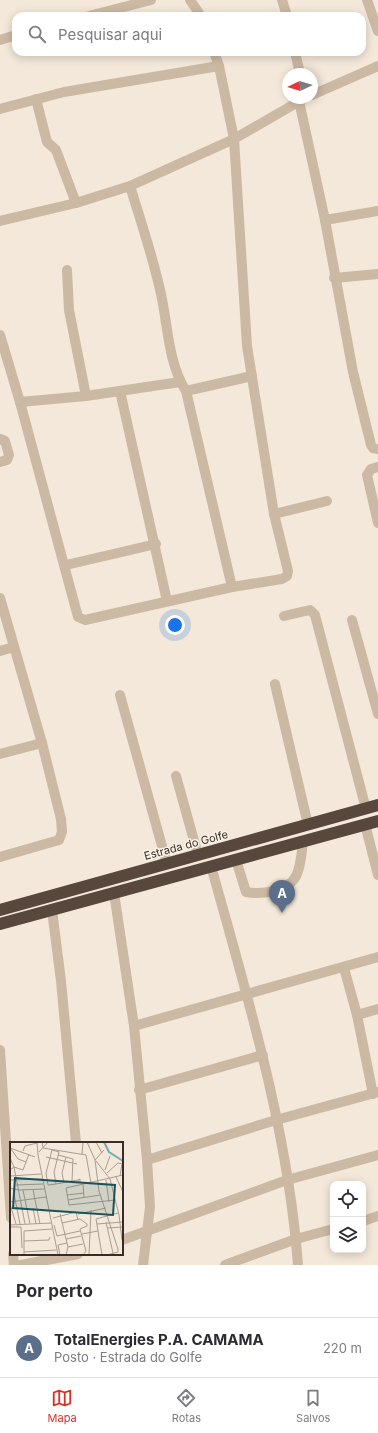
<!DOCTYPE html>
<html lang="pt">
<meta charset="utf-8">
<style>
body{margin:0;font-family:Inter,sans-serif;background:#f7f7f7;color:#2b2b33}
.controls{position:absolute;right:12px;bottom:12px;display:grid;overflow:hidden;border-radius:8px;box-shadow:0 2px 10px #0003}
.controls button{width:36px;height:36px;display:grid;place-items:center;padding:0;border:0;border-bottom:1px solid #e1e1e2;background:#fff;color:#2b2b33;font:20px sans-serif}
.compass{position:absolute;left:282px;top:68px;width:36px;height:36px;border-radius:50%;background:#fff;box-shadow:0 2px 10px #0003;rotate:266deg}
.you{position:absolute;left:175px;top:625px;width:14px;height:14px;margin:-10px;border:3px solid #fff;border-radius:50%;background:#1a73e8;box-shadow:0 0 0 6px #1a73e833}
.badge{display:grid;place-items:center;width:26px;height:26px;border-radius:50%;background:#d93025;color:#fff;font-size:13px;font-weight:700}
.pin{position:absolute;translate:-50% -33px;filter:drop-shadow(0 1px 2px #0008)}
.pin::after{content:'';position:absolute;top:21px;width:14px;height:12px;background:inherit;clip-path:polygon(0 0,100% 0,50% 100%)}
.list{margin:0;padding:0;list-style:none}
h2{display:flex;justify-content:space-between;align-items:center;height:52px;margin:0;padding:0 16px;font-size:17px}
h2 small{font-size:13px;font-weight:400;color:#7c7c81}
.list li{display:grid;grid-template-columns:26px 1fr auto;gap:12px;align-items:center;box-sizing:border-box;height:60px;padding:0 16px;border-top:1px solid #e1e1e2}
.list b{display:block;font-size:15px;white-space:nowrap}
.list p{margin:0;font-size:13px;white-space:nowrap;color:#7c7c81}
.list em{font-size:13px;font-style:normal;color:#7c7c81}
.icon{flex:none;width:22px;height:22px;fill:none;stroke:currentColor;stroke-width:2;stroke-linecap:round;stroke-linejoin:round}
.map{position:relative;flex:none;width:378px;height:1265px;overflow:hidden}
.search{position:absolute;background:#fff;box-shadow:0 2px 10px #0003;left:12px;right:12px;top:12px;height:44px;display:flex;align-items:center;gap:10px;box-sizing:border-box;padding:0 14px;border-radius:12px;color:#7c7c81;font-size:15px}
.sheet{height:112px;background:#fff}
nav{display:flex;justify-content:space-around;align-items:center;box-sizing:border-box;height:56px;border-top:1px solid #e1e1e2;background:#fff;font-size:11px;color:#7c7c81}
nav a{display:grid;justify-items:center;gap:2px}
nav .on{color:#d93025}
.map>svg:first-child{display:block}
</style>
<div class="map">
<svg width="378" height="1265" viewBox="0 0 378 1265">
<rect width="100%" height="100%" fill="#f3e8d9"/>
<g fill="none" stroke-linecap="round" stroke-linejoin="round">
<g stroke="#ccb9a4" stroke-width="10">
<polyline points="190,0 201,16"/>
<polyline points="282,0 287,16"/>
<polyline points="367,0 378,31"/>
<polyline points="89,16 151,0"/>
<polyline points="0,40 16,35"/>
<polyline points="295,52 300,74"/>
<polyline points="312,95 378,66"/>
<polyline points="36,99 47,142 56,150 76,203"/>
<polyline points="299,101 325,220 353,372 371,445 373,448 378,449"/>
<polyline points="0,109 64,92 219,66"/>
<path d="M130,186C141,222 153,257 161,294C168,326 168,363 186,391L232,587"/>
<polyline points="325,220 378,211"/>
<polyline points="0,221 76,203 130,186 234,139 305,98"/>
<polyline points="67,270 69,310 86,396"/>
<polyline points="334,278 378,274"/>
<polyline points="0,335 20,402 78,617 85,620 232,587 282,579 287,576 288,571 274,514 247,346 234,139 219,66 214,52"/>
<polyline points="120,391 167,601"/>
<polyline points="186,391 252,376"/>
<polyline points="20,402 86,396 180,382"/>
<polyline points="0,439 5,441 9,455 7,460 0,462"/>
<polyline points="378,467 371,469 367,475 378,523"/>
<polyline points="274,514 327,501"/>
<polyline points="66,565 156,544"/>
<polyline points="0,598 42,743 61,819 62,832 59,840 0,857"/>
<polyline points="284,616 310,610 315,615 366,809"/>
<polyline points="352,620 378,714"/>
<polyline points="0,651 14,647"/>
<polyline points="275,684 308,825"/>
<polyline points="120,695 167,864"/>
<polyline points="0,754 42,743"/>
<polyline points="176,776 198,855"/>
<polyline points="365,824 378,875"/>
<path d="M236,860L246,892C256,894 265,893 274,891C301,885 300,865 303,842"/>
<path d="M211,866C247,996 288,1129 298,1265"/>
<polyline points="114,893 134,1026 147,1160 150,1207 143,1265"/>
<polyline points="52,910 61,981 76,1143"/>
<polyline points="344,968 357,1015 373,1094"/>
<polyline points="357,1015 378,1009"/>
<polyline points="134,1026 378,957"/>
<polyline points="0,1050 11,1218"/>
<polyline points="139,1090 263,1055"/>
<polyline points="147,1160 276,1120 378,1092"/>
<polyline points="363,1221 378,1216"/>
<polyline points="122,1240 287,1180 378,1155"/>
<polyline points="13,1254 14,1265"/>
<polyline points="21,1265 78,1254"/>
<polyline points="225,1265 296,1239 333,1229"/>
</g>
<g stroke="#58473c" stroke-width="12">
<polyline points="0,910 378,805"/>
<polyline points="0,924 378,821"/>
</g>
</g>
<g text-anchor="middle" stroke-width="3" stroke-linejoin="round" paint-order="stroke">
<g font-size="11" fill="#372c26" stroke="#fbf2e5">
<text transform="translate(186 845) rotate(-15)" y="4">Estrada do Golfe</text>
</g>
</g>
<g transform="translate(10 1142)">
<rect width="113" height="113" fill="#f3e8d9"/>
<path fill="none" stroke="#75acb2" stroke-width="2" d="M94,0L99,10L113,19"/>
<path fill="none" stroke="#a89d91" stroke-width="1" d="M27,0L28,13M32,0L33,6L76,13L81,41M77,0L85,18L89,49L108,107V110L97,113M86,0L92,11M0,6L25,15M1,7L8,17L16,20M13,9L15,4L27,1M29,10L38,0M72,12L73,0M28,13L48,113M48,13L56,15L52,31L54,41M36,15L67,22M56,15L63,17L62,39M0,16L4,25L15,82M85,18L94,8M86,19L100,37L109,73L112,98M0,28L4,25L13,28L19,12M95,28L100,14M97,31L108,21L113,22M0,34L31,32M110,34L112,22M106,35L113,50M0,38L32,37M96,38L99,60M46,42L44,30L49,10L42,8L36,31L38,43L46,42L62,39L68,38L70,37V41L68,38M6,43L33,42M73,43L74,55M0,46L9,48L34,47M3,47L10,82M13,48L20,82M23,48L30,82M57,53L74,51M58,58L90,53M105,58L59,63L56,46L113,33M0,60L36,55M0,62L6,82M23,66L26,82M50,72L58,105L56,113M68,72L96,66M43,76L66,70L68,78M96,80L103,111M52,81L70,77L77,82V84L70,87L76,109L73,113M87,82L113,80M0,83L41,81M44,83L47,94L70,89M0,85H11L12,106M97,86L113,85M72,92L88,89M56,97L71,94M14,99L39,98L40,95M58,105L73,102M14,110L46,108M14,113V89L42,87M50,113L48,103L57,101M79,113L81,68M92,113L86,77L108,71"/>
<path fill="#19535b" fill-opacity="0.15" stroke="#19535b" stroke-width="2" d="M5,36L105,43L103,73L3,66Z"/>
<rect width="113" height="113" fill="none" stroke="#372c26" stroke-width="2"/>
</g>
</svg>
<div class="controls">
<button><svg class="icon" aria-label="locate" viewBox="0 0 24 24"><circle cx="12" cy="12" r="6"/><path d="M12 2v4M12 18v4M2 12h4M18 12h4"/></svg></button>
<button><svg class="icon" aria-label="layers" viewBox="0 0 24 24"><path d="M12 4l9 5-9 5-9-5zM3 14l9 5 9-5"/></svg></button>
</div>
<svg class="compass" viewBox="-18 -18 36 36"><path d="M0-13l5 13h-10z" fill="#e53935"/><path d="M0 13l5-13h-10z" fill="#7c7c81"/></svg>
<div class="you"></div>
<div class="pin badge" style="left:282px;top:913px;background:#5c6f8a">A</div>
<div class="search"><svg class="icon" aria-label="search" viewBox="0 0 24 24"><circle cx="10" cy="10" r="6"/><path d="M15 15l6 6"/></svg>Pesquisar aqui</div>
</div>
<section class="sheet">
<h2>Por perto<small></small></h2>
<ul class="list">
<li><span class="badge" style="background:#5c6f8a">A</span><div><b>TotalEnergies P.A. CAMAMA</b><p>Posto · Estrada do Golfe</p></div><em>220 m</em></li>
</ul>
</section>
<nav>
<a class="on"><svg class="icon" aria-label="map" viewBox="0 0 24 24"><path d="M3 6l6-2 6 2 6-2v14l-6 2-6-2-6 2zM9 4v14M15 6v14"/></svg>Mapa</a>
<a><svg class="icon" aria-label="directions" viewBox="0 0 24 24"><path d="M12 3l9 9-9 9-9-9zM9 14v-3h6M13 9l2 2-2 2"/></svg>Rotas</a>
<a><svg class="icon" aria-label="saved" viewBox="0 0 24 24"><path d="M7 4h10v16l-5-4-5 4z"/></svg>Salvos</a>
</nav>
